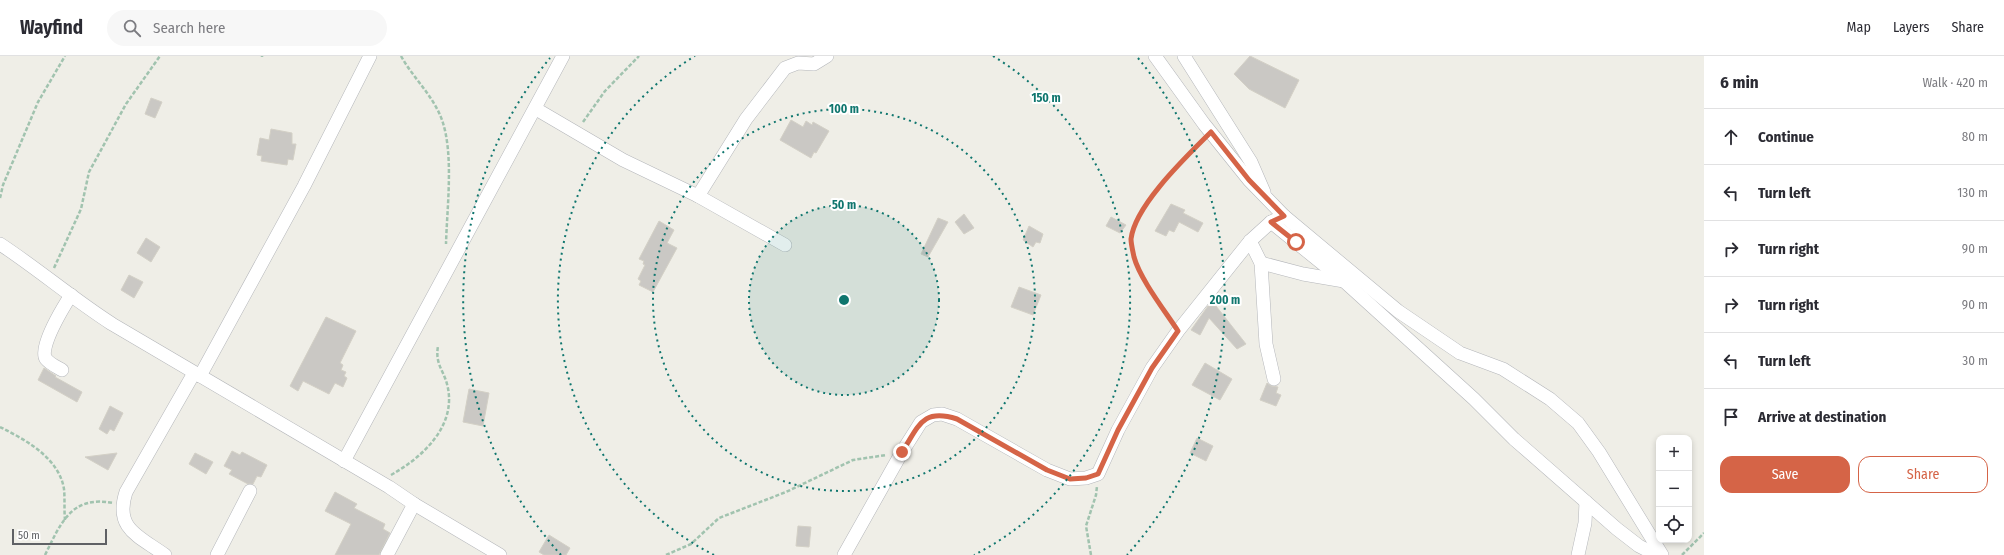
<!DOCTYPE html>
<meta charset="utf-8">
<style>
body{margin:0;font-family:"Fira Sans Condensed",sans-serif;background:#f7f7f7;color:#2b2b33}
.controls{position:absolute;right:12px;bottom:12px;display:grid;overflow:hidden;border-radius:8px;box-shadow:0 2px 6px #0003}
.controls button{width:36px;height:36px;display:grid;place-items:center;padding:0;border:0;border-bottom:1px solid #e1e1e2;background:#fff;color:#2b2b33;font:20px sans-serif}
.scale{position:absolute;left:12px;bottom:10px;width:95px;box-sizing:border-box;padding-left:4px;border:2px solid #5f6165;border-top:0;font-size:11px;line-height:14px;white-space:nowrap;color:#5f6165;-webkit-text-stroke:3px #fff;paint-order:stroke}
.stop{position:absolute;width:12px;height:12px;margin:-9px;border:3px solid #d56447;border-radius:50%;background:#fff}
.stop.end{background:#d56447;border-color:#fff;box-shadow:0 1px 4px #0008}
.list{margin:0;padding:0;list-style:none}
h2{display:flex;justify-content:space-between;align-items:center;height:52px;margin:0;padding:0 16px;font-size:17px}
h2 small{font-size:13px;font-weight:400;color:#7c7c81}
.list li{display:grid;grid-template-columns:26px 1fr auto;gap:12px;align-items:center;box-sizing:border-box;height:56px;padding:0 16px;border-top:1px solid #e1e1e2}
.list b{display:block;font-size:15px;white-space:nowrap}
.list em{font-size:13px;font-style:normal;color:#7c7c81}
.actions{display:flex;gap:8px;padding:12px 16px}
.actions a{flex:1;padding:9px 0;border:1px solid #d56447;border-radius:12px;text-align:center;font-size:14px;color:#d56447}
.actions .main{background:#d56447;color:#fff}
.icon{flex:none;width:22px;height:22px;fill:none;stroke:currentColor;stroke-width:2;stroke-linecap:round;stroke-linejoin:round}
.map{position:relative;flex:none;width:1704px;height:499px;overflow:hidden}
header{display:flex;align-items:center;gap:24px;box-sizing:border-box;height:56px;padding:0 20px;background:#fff;border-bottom:1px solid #e1e1e2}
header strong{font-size:19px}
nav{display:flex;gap:22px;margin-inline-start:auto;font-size:14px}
.search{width:280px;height:36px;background:#f7f7f7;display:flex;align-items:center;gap:10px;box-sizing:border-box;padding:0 14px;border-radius:22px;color:#7c7c81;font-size:15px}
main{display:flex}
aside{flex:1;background:#fff}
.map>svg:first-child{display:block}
</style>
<header>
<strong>Wayfind</strong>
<div class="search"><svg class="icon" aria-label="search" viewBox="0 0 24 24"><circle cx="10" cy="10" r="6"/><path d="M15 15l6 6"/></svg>Search here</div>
<nav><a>Map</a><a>Layers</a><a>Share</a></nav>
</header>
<main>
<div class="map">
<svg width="1704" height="499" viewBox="0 0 1704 499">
<rect width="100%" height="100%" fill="#efeee7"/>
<g fill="#cac8c4" stroke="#d3d0c6">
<polygon points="1250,0 1299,24 1285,52 1249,33 1234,18"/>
<polygon points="151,42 162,46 155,62 145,58"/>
<polygon points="791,64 803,71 806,65 812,69 813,66 829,75 816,97 814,96 811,102 780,84"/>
<polygon points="271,73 292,77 292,88 296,88 293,104 288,103 287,109 261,105 262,100 257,99 260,82 269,84"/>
<polygon points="1171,148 1185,154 1183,157 1203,167 1198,176 1179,166 1174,176 1169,174 1166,180 1155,175"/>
<polygon points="964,158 974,172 964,178 955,166"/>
<polygon points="1111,161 1126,169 1120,177 1106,170"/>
<polygon points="938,162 948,166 928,201 921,198"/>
<polygon points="659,165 674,174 667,187 677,192 653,236 639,229 641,225 638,223 645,209 643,208 644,205 639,203"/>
<polygon points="1029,170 1043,178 1040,187 1036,186 1033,191 1023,184"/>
<polygon points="146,182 160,191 151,206 137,197"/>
<polygon points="129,219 143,226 134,242 121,234"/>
<polygon points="1019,231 1041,239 1033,259 1011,251"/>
<polygon points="1208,250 1216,250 1246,288 1237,293 1209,262 1200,279 1191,274"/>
<polygon points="326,261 356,275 340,307 343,309 341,314 346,316 344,320 347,322 343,331 335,327 329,338 303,325 298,335 290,330"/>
<polygon points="1205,307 1232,323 1220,344 1192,329"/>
<polygon points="44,312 56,320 55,321 82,336 77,346 38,324"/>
<polygon points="1267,327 1271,330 1278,331 1276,337 1281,339 1276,350 1260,344"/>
<polygon points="469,333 489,337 483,370 463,366"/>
<polygon points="110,350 123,357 114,375 110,373 107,378 99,373"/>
<polygon points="1197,382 1213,390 1206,405 1190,397"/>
<polygon points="232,395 240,399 242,396 267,409 261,421 257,420 253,428 248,428 229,418 232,414 224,410"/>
<polygon points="117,397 108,414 85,401"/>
<polygon points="195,397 213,406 206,418 189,408"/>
<polygon points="335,436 357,448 354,452 385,468 383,473 390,477 379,499 335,499 351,468 325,455"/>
<polygon points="798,470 811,471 809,491 796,490"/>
<polygon points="549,479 570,492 566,499 544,499 539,496"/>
</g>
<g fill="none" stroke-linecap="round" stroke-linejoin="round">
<g stroke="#b4b6ba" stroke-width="14">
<g id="minor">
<polyline points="1155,0 1204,68 1249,124 1284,160 1398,255 1460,297 1503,313 1550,343 1578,367 1599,396 1662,499"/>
<polyline points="1184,0 1251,106 1264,136"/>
<polyline points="536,53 623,104 698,140 785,189"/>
<polyline points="698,140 746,63 785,12 798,7 814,8 827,0"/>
<polyline points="1271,166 1344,225 1474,343 1514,383 1617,473 1639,490 1657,499"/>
<polyline points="1250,185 1261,207 1266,288 1274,323"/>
<path d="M0,188C38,213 73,243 112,268L389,431L414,448L500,499"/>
<polyline points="1261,207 1303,218 1344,225"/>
<path d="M62,314C57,311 50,308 46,303C38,292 64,250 71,239"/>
<polyline points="200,320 304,130 370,0"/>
<polyline points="344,405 563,0"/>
<path d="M165,499C139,480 114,473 126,436L194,317"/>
<polyline points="217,499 250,435"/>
<polyline points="387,499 414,448"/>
<polyline points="844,499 902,396 921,366 933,359 942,358 957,363 1047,414 1070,423 1086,422 1098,418 1118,374 1152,312 1178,275 1250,185 1271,166 1284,160"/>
<polyline points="1578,499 1585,467 1586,446"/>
</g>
</g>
<g stroke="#a1c3af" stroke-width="2.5" stroke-dasharray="4 2" stroke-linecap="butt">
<path d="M401,0C413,22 433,39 442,64C454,98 447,151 446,188"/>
<polyline points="262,1 262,0"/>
<polyline points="583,66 605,35 639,0"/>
<polyline points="0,142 3,129 38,46 65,0"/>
<polyline points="54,212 81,153 89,116 126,48 160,0"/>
<path d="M1171,265C1159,244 1141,224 1134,201C1133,196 1131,188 1131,183C1135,150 1179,108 1202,85"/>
<path d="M0,371C26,384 59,402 64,433C65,443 64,454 65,464"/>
<path d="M391,419C423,401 458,369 447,328C443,313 435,308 438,290"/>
<path d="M45,499C61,467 71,439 113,447"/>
<polyline points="666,499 691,488 719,462 786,436 853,404 886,399"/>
<polyline points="1091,499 1086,470 1096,439 1097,430"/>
<polyline points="1682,499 1704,477"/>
</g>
<use href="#minor" stroke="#fff" stroke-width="13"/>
</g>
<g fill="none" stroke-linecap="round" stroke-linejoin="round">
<path stroke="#d56447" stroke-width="5" d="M902,396C919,370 922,352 957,363L1047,414L1070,423L1086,422L1098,418L1118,374L1152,312L1178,275C1165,255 1140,223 1134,201C1133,196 1131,188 1131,183C1135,149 1187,100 1211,76L1249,124L1284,160L1271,166L1296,186"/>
</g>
<circle cx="844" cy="244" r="95" fill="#0f766e" fill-opacity=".12"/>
<g fill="none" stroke="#0f766e" stroke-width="2" stroke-dasharray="2 4">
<circle cx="844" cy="244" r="95"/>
<circle cx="844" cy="244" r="191"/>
<path d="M714 499A286 286 0 0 1 695 0M993 0A286 286 0 0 1 974 499"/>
<path d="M561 499A381 381 0 0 1 550 2M1138 2A381 381 0 0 1 1127 499"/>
</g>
<circle cx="844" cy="244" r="6" fill="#0f766e" stroke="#fff" stroke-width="2"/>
<g font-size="12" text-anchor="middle" font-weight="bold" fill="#0f766e" stroke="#fff" stroke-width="4" stroke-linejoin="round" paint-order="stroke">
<text x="1046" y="46">150 m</text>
<text x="844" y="57">100 m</text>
<text x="844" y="153">50 m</text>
<text x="1225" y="248">200 m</text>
</g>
</svg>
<div class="controls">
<button>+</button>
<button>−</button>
<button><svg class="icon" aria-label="locate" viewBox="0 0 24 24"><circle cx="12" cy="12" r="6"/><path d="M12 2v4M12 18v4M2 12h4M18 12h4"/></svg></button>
</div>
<div class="scale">50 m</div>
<div class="stop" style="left:1296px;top:186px"></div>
<div class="stop end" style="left:902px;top:396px"></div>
</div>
<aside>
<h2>6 min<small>Walk · 420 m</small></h2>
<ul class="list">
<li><svg class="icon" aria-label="ahead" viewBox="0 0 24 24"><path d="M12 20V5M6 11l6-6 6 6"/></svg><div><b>Continue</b></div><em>80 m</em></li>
<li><svg class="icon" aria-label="left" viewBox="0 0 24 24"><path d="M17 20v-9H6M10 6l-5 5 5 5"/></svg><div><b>Turn left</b></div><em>130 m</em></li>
<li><svg class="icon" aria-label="right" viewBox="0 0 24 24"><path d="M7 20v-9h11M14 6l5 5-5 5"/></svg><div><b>Turn right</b></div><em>90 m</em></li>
<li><svg class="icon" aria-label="right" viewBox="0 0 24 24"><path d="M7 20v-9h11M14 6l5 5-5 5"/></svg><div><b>Turn right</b></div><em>90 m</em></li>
<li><svg class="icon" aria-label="left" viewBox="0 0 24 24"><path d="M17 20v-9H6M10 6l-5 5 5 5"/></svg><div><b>Turn left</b></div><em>30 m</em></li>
<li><svg class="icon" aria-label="arrive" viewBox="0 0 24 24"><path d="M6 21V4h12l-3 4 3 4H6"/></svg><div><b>Arrive at destination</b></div></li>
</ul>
<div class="actions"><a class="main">Save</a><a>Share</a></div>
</aside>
</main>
